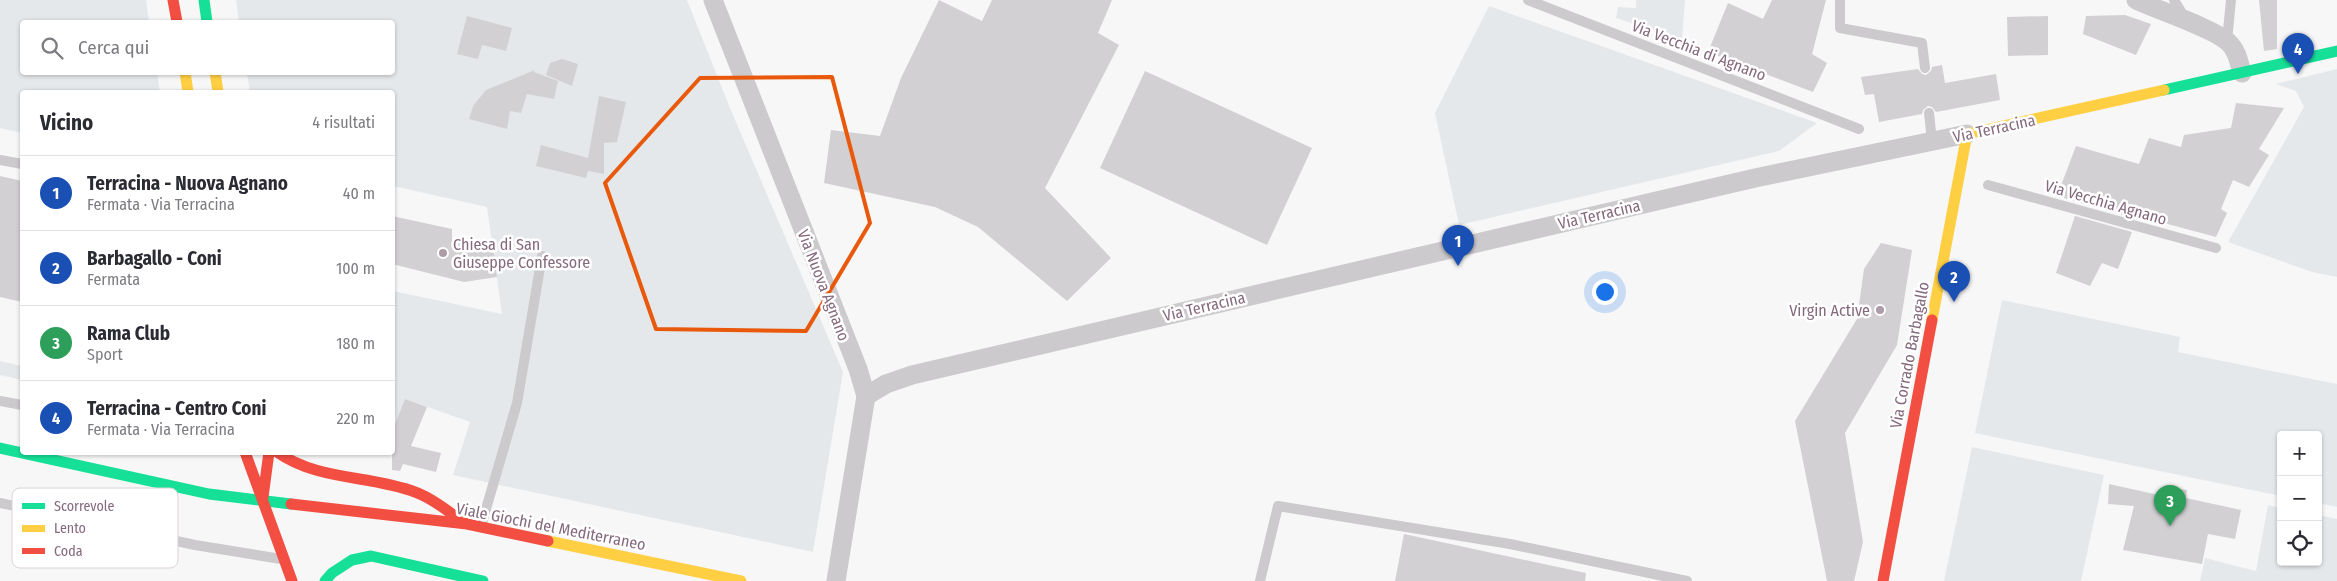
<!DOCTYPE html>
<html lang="it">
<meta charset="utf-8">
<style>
body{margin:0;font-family:"Fira Sans Condensed",sans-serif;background:#f2f2f3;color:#2b2b33}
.controls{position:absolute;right:15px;bottom:15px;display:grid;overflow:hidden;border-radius:5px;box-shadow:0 1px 4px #0004}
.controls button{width:45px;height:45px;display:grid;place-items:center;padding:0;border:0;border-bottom:1px solid #e1e1e2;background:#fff;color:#2b2b33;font:25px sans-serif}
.you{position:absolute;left:1604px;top:291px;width:18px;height:18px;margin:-12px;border:4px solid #fff;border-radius:50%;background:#1a73e8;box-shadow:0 0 0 8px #1a73e833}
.badge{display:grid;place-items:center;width:32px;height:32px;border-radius:50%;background:#ea580c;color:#fff;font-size:16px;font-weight:700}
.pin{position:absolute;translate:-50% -41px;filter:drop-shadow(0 1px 2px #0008)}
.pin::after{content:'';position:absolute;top:26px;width:18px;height:15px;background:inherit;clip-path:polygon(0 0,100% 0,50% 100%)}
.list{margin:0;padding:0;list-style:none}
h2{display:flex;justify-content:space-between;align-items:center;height:65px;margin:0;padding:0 20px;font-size:21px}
h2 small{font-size:16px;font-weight:400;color:#7c7c81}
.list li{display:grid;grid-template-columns:32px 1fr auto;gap:15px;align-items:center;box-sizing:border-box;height:75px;padding:0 20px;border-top:1px solid #e1e1e2}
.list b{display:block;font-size:19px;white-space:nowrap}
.list p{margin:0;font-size:16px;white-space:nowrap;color:#7c7c81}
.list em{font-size:16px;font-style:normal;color:#7c7c81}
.icon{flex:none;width:28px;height:28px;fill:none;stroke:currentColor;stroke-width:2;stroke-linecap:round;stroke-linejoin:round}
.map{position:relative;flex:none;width:2337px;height:581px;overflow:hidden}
.search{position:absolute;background:#fff;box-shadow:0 1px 4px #0004;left:20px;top:20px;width:375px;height:55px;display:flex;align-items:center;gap:12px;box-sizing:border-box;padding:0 18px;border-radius:5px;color:#7c7c81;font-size:19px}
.panel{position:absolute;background:#fff;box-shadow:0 1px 4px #0004;left:20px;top:90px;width:375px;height:365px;border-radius:5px}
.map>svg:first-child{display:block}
</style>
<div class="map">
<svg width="2337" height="581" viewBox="0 0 2337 581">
<rect width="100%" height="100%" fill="#f7f7f7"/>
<g fill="#e5e8ea">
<polygon points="0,0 146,0 149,22 22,22 22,72 157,73 160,92 22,92 22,133 0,128"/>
<polygon points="236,0 687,0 730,108 843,372 813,552 453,475 470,422 405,399 393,432 393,291 502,314 487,207 393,186 392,92 250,92 247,73 392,72 392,22 239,22"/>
<polygon points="1636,0 1685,0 1682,41 1616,18 1618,7 1636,8"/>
<polygon points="1489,6 1817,123 1779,151 1459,225 1435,113"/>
<polygon points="2337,69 2337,277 2312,272 2228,242 2304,107 2296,91 2276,84"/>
<polygon points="2002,300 2180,337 2178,352 2337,384 2337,507 2318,503 2318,435 2281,435 2281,496 1975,433"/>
<polygon points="0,361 22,366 22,380 0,375"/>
<polygon points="1972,447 2104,475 2081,581 1944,581"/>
<polygon points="2268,505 2281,508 2281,562 2318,562 2318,515 2337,519 2337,581 2200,581 2205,558 2256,571"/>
</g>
<g fill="#d3d0d3">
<polygon points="939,0 982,21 992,0 1112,0 1098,33 1119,45 1045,188 1111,258 1067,301 978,227 935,207 824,183 831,130 880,136 901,78"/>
<polygon points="1772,0 1826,0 1812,54 1827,63 1813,92 1708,52 1728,3 1763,19"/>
<polygon points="2259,0 2277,0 2277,49 2264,51"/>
<polygon points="2125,15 2151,24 2136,55 2083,34 2086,16"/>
<polygon points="467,16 512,28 506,51 482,45 478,59 457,54"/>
<polygon points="2048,16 2048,55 2008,56 2007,17"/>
<polygon points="562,59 578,64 572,86 546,75 550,63"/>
<polygon points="1942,65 1945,83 1996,74 2000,100 1936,112 1932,107 1928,106 1923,110 1922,114 1879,122 1874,94 1865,95 1861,77 1918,69 1922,74 1926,75 1931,71 1932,67"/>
<polygon points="535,70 534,72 558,81 554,99 527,94 521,113 510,111 507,129 469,119 473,106 486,90"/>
<polygon points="1145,71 1312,148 1267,245 1100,168"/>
<polygon points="599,96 626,102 617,142 604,143 604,174 588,171 586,178 536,166 541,145 588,158"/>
<polygon points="2236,103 2284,108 2259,149 2269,155 2249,187 2233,180 2221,209 2227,213 2216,237 2138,216 2137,219 2057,196 2076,146 2139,164 2149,138 2181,147 2184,135 2231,128"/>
<polygon points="0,176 22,181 22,302 0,297"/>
<polygon points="392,216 452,229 452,242 492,239 497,277 464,282 392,264"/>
<polygon points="2075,216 2132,232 2118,269 2102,263 2090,286 2056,273"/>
<polygon points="1881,243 1912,250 1897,345 1845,433 1863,542 1854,581 1827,581 1795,421 1857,319 1864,269"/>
<polygon points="405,399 427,407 411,446 441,453 436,472 403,464 400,471 392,470 392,432"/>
<polygon points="2109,484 2163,496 2165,487 2187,490 2186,498 2241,510 2235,539 2208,534 2202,564 2123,550 2134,506 2108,504"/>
<polygon points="1404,534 1586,573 1585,581 1395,581"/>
</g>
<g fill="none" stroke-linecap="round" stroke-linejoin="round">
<g stroke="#cccacc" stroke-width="10">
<polyline points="1528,0 1859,129"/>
<polyline points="1840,0 1840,28 1922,43 1925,68"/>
<polyline points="2174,0 2185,18"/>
<polyline points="2227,41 2231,0"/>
<polyline points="1929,113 1932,141"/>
<polyline points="0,160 22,164"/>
<polyline points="1988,185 2216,248"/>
<polyline points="0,401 22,405"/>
<polyline points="0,503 195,545 281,559"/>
<polyline points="481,526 517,403 542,256"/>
<polyline points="1260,581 1278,506 1510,544 1687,581"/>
</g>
<g stroke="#cccacc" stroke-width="19">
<polyline points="713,0 858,369 866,396 836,581"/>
<path d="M2136,0C2157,10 2213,28 2228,42C2237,50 2239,62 2242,73"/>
<polyline points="866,396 886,384 912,375 1755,178 1967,134"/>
</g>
<g stroke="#16e098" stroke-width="11">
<polyline points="204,0 207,22"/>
<polyline points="2164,90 2337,51"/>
<polyline points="0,448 209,494 291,504"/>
<polyline points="325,581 332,573 352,560 371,556 483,581"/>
</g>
<g stroke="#ffcf43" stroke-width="11">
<polyline points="185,72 188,92"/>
<polyline points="215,72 218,92"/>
<polyline points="1932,320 1967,134 2164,90"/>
<polyline points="548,541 741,581"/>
</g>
<g stroke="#f24e42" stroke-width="11">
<polyline points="173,0 177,22"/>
<polyline points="245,452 292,581"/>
<path d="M277,452C318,481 370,475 415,492C433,498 448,512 464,522"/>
<polyline points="263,497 269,452"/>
<polyline points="291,504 467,524 548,541"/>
<polyline points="1883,581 1932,320"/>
</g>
</g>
<path fill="none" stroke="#e8590c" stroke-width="4" stroke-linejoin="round" d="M832,77L870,223L806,331L656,329L605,183L700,78Z"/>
<g fill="#ad9ba8" stroke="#fff" stroke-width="2">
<circle cx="443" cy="253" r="5"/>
<circle cx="1880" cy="310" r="5"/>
</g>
<g text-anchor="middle" stroke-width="5" stroke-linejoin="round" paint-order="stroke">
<g font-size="16" fill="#85697d" stroke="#fff">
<text transform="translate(1699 50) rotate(21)" y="6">Via Vecchia di Agnano</text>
<text transform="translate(1994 128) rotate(-12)" y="6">Via Terracina</text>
<text transform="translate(2106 202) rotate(16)" y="6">Via Vecchia Agnano</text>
<text transform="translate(1599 214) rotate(-13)" y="6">Via Terracina</text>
<text transform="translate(824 285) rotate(69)" y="6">Via Nuova Agnano</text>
<text transform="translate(1204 306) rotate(-13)" y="6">Via Terracina</text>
<text transform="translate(1909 355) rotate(-79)" y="6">Via Corrado Barbagallo</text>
<text transform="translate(551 526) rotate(11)" y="6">Viale Giochi del Mediterraneo</text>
</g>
<g font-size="16" fill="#85697d" stroke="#fff" text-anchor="start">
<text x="453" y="250">Chiesa di San<tspan x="453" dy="18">Giuseppe Confessore</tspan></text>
<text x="1870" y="316" text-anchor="end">Virgin Active</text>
</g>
</g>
<rect x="12" y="488" width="166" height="80" rx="8" fill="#fff" stroke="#dad2d8" stroke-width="1"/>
<rect x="22" y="503" width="23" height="6" fill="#16e098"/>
<rect x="22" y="525" width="23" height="7" fill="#ffcf43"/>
<rect x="22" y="548" width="23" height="6" fill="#f24e42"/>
<g font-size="14" fill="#85697d">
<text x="54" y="511">Scorrevole</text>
<text x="54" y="533">Lento</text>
<text x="54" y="556">Coda</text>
</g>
</svg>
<div class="controls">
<button>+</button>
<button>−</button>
<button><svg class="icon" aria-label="locate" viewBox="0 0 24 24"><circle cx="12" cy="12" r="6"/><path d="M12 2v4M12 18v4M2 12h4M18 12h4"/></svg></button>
</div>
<div class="you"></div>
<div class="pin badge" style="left:1458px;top:266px;background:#1a4fb4">1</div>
<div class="pin badge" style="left:1954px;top:302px;background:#1a4fb4">2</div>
<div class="pin badge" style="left:2170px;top:526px;background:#2e9e5b">3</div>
<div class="pin badge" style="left:2298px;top:74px;background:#1a4fb4">4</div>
<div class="search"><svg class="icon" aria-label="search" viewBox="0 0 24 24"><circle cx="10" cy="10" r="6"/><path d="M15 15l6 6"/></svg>Cerca qui</div>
<section class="panel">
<h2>Vicino<small>4 risultati</small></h2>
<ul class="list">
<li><span class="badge" style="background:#1a4fb4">1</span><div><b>Terracina - Nuova Agnano</b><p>Fermata · Via Terracina</p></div><em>40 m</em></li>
<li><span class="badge" style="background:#1a4fb4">2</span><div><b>Barbagallo - Coni</b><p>Fermata</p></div><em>100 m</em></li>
<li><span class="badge" style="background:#2e9e5b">3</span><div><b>Rama Club</b><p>Sport</p></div><em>180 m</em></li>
<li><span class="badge" style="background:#1a4fb4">4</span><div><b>Terracina - Centro Coni</b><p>Fermata · Via Terracina</p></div><em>220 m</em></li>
</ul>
</section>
</div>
